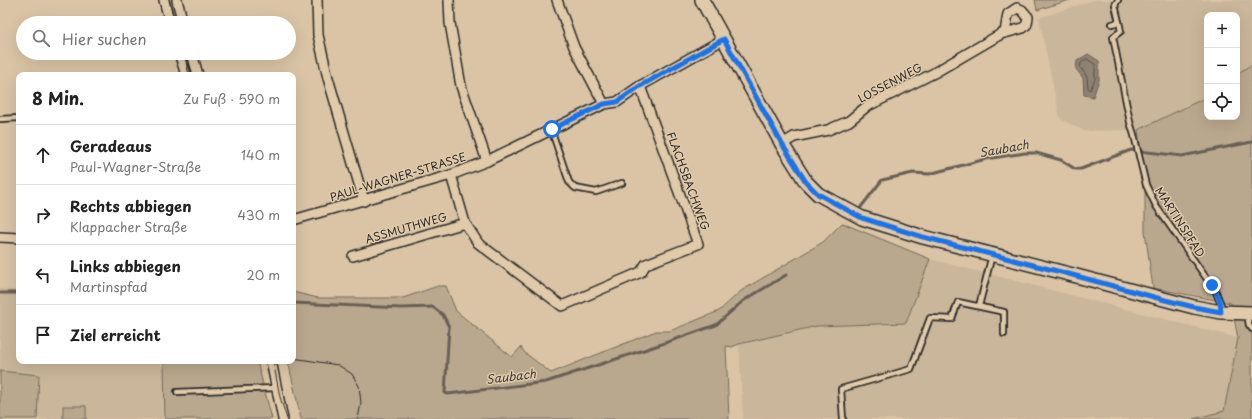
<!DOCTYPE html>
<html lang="de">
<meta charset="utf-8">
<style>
body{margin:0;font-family:"Playpen Sans",sans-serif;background:#f2f2f2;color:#222}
.controls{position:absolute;right:12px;top:12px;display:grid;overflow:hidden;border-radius:8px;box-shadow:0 4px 16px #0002}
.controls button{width:36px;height:36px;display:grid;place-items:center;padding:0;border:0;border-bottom:1px solid #e0e0e0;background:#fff;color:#222;font:20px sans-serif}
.stop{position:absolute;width:12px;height:12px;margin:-9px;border:3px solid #1a73e8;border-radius:50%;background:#fff}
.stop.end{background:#1a73e8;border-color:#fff;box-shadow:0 1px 4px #0008}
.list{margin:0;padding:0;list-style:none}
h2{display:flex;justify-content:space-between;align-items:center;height:52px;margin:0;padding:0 16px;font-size:17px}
h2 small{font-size:13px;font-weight:400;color:#767676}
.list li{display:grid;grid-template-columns:26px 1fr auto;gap:12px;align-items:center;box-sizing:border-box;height:60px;padding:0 16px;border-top:1px solid #e0e0e0}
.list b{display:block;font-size:15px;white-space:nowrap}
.list p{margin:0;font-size:13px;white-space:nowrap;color:#767676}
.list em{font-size:13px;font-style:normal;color:#767676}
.icon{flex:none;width:22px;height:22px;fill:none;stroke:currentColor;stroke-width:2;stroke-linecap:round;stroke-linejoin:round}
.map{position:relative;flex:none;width:1252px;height:419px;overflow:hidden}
.search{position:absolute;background:#fff;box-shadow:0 4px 16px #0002;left:16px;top:16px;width:280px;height:44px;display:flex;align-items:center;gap:10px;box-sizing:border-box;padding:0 14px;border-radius:22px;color:#767676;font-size:15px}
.panel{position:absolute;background:#fff;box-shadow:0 4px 16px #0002;left:16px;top:72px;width:280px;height:292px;border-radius:8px}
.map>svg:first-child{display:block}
</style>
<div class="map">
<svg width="1252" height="419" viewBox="0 0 1252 419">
<rect width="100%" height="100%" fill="#dac4a5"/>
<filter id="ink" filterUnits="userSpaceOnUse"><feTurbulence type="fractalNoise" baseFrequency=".025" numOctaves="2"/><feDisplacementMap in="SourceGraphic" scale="8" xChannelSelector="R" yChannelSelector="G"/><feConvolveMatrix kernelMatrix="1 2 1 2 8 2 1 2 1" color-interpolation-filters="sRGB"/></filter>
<g filter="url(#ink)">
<g fill="#cab69a">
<polygon points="1094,0 1252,0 1252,64 1237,74 1237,15 1207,15 1207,97 1138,130 1084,131 1060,119 1039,18"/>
<polygon points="930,259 1238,338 1224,411 1193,419 743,419 739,344 817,326 906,323"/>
<polygon points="0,289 19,291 19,361 258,361 272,419 37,419 39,375 0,371"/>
</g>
<g fill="#baa88e" stroke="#726a5c">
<polygon points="1035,0 1070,0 1037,10"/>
<polygon points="1252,64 1252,419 1193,419 1224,411 1238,338 1231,303 1153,288 1145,231 1145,183 1138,130 1207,97 1207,117 1237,117 1237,74"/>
<polygon points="842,223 930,259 906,323 817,326 739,344 732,347 726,346 729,419 301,419 288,361 293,361 293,292 318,298 403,298 438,286 446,286 456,311 512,357 521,347 525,353 551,373 656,331 670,331 719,311 741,291 823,242"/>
<polygon points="164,361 257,361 272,419 165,419"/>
<polygon points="0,371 39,375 37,419 0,419"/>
<rect x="63" y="406" width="23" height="13"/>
</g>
<polygon fill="#8f8272" stroke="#675f56" points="1088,54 1099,61 1099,80 1093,97 1084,95 1083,78 1076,69 1077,61"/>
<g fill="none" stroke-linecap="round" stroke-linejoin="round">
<polygon stroke="#534e47" stroke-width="1" points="1087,59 1095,64 1095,79 1090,90 1088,88 1087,77 1080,67 1081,63"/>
<g stroke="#675f56" stroke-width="3">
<polyline points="861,207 882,180 913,173 929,174 986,159 1025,153 1036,153 1061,160 1075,169 1081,169 1131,150 1182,156 1252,142"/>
<polyline points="0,293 19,293"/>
<polyline points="293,303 401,308 433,307 443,315 449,327 445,393 448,394 546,382 656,346 716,325 743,301 786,275"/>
</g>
<g stroke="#2b2b2b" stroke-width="8">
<g id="lane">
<polyline points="1119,22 1121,31 1113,37 1130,122 1134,135 1146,185 1156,206 1216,292 1221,305 1221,310"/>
<polyline points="1112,24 1119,22 1115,5 1118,0"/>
<polyline points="0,119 19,118"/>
<polyline points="551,129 569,182 575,188 596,192 622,183"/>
<polyline points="979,306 992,255"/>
<polyline points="1247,314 1249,325 1252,329"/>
<polyline points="177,392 276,388"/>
<polyline points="843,419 841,389 911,369 930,318 952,319 958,302 1004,312 1004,334"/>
</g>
</g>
<g stroke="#2b2b2b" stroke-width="12">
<g id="street">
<polyline points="164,0 170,23"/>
<polyline points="177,0 183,23"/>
<polyline points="317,0 318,35 328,78 364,201"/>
<polyline points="449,0 450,23 461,86 487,161"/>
<polyline points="557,0 574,47 604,104"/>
<polyline points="179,53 186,75"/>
<polyline points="192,53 198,75"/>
<polyline points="782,144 794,137 828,130 849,121 866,107 934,73 1001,34 1023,28 1027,24 1028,17 1022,10 1017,8 1008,14 1005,32"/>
<polyline points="451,175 465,223 478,243 562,306 641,272 646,264 698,244 640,86"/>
<polyline points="293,220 451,175 487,161 604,104 617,102 640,86 724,39"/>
<polyline points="0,237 19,238"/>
<polyline points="353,256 465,223"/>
<polyline points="271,361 283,419"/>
</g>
</g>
<g stroke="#2b2b2b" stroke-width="16">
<polyline id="secondary" points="702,0 782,144 806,182 818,194 862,218 923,237 1065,273 1194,307 1221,312 1252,313"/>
</g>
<use href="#lane" stroke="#e1caaa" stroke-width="4.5"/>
<use href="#street" stroke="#e1caaa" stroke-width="9"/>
<use href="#secondary" stroke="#e1caaa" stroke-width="13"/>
<g stroke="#2b2b2b" stroke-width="1">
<polyline points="169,0 175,23"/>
<polyline points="184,53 189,75"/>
<polyline points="293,358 338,365 352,374 359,386 361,403 358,419"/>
<polyline points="273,361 280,397 287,419"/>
</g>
</g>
</g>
<g fill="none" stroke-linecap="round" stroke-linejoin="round" filter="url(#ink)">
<path stroke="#1a73e8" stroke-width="5" d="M552,129L604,104L617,102L640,86L724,39L782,144L806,182L818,194L862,218L923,237L1065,273L1165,300L1194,307L1221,312C1221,301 1217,294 1212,285"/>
</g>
<g text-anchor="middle" stroke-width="3" stroke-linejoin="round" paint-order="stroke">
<g font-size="11" fill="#2b2b2b" stroke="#e1caaa">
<text transform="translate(890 83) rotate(-28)" y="4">LOSSENWEG</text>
<text transform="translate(398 177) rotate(-17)" y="4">PAUL-WAGNER-STRASSE</text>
<text transform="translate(688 181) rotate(70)" y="4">FLACHSBACHWEG</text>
<text transform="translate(1180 222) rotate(57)" y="4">MARTINSPFAD</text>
<text transform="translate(406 228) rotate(-16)" y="4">ASSMUTHWEG</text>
</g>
<g font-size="12" font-style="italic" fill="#3f3c39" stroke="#e1caaa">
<text transform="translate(1004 149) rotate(-10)" y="4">Saubach</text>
<text transform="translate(511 377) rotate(-7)" y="4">Saubach</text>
</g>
</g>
</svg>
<div class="controls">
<button>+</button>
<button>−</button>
<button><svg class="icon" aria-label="locate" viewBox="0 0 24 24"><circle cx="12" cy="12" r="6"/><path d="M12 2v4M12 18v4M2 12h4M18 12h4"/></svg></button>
</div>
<div class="stop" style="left:552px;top:129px"></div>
<div class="stop end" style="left:1212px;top:285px"></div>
<div class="search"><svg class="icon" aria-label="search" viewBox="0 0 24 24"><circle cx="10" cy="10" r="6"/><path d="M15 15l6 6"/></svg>Hier suchen</div>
<section class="panel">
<h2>8 Min.<small>Zu Fuß · 590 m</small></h2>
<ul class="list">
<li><svg class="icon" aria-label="ahead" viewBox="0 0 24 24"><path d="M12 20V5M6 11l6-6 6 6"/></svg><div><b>Geradeaus</b><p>Paul-Wagner-Straße</p></div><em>140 m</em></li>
<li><svg class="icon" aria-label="right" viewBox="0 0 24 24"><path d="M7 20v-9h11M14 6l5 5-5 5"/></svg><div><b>Rechts abbiegen</b><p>Klappacher Straße</p></div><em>430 m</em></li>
<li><svg class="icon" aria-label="left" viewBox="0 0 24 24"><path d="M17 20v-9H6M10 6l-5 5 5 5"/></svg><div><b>Links abbiegen</b><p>Martinspfad</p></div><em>20 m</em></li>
<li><svg class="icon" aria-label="arrive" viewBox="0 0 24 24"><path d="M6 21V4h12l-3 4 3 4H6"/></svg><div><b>Ziel erreicht</b></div></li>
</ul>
</section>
</div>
